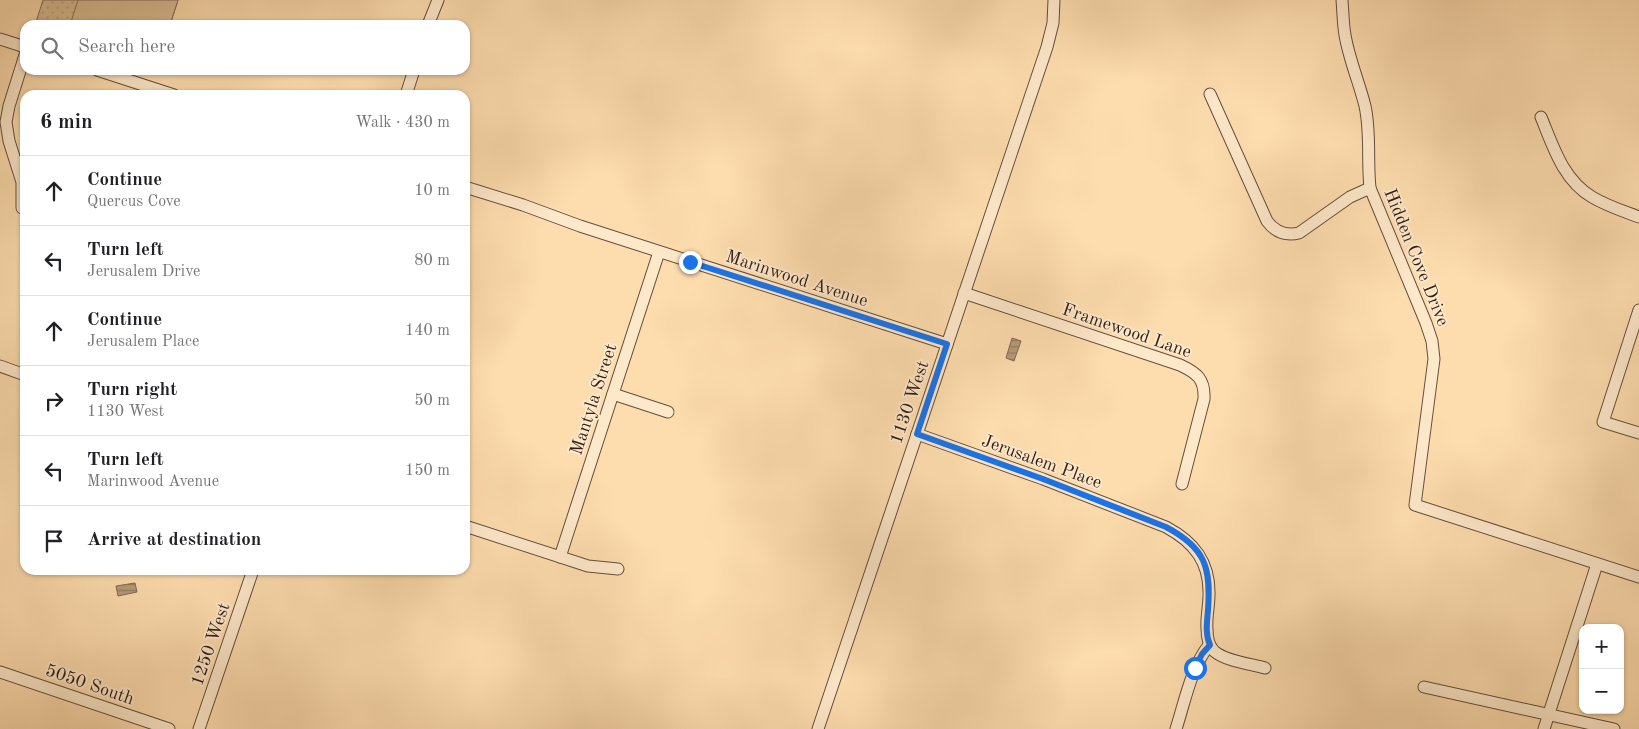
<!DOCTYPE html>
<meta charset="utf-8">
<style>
body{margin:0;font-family:"Old Standard TT",serif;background:#f2f2f2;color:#202124}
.controls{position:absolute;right:15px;bottom:15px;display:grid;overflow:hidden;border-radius:10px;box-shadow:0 1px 4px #0004}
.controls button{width:45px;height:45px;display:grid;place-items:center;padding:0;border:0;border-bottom:1px solid #e0e0e0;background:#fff;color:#202124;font:25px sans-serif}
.stop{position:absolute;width:15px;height:15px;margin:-11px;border:4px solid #1a73e8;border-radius:50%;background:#fff}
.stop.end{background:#1a73e8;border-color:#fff;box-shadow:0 1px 5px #0008}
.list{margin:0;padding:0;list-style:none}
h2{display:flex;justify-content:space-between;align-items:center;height:65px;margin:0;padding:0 20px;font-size:21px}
h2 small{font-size:16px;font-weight:400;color:#757577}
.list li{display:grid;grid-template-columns:32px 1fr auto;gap:15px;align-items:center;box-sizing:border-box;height:70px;padding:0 20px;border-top:1px solid #e0e0e0}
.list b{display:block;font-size:19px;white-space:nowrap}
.list p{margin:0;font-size:16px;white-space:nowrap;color:#757577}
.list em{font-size:16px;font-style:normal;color:#757577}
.icon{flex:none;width:28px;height:28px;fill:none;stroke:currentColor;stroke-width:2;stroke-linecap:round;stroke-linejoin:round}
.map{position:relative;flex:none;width:1639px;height:729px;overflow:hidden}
.search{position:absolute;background:#fff;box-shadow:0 1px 4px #0004;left:20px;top:20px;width:450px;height:55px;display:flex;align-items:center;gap:12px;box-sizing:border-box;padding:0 18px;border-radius:15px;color:#757577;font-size:19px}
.panel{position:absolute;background:#fff;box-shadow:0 1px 4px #0004;left:20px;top:90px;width:450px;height:485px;border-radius:15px}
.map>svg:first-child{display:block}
</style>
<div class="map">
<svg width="1639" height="729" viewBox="0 0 1639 729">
<defs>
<pattern id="green-dots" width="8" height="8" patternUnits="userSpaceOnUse" patternTransform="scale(1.25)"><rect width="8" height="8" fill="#dabc94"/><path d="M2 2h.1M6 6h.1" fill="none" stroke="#bca17f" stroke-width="1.8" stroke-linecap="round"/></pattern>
<pattern id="water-rules" width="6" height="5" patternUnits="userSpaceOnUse" patternTransform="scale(1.25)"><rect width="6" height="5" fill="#b89b7b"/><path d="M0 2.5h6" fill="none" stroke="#967e64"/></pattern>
</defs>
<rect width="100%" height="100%" fill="#fddcae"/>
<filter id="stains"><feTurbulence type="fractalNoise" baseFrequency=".004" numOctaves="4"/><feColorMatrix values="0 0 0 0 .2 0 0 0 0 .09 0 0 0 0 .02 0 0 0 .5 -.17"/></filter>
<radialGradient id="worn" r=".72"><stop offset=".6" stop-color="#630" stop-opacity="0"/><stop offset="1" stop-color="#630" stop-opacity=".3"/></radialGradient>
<polygon fill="url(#green-dots)" stroke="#866d56" points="43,0 178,0 170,25 35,25"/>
<polygon fill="#dabc94" stroke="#866d56" points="78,0 178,0 170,25 70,25"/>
<g fill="url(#water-rules)" stroke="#826953">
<polygon points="1012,338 1021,341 1014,361 1006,358"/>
<polygon points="135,583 137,592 118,596 116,586"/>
</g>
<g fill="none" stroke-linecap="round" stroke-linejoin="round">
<g stroke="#644e3d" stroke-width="13">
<g id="street">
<path d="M1342,0C1343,11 1343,24 1345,35C1349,59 1359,82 1365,106C1371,133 1367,160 1370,188L1426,323L1432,341L1434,359L1415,505L1639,577"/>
<polyline points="428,25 438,0"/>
<polyline points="0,39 25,47"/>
<polyline points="97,70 174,95"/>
<path d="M1210,94L1267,221C1275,232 1286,236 1299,233L1350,197L1370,188"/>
<polyline points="406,95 414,70"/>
<path d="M1541,117C1553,146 1563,180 1592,197C1607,206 1623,211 1639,217"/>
<polyline points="465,187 523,205 580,226 947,344"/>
<polyline points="22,208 22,182 9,141 6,122 9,106 25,55"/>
<path d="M964,293L1180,365C1197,373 1205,379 1204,399L1182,484"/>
<polyline points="1639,310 1603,422 1639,433"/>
<polyline points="0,366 25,375"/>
<polyline points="613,394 668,412"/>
<path d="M917,434L1043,479L1166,527C1194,542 1210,562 1209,595C1209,606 1206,618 1207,629C1207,637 1208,645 1214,651C1225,661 1251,664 1265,668"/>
<polyline points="465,526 588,566 618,569"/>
<polyline points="560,557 659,252"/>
<polyline points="0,672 169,729"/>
<polyline points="1424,687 1614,729"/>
<polyline points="199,729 253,570"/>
<polyline points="818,729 1047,47 1053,23 1054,0"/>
<path d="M1176,729C1185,701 1191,668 1209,645"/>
<polyline points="1544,729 1597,564"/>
</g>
</g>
<use href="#street" stroke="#fee8ca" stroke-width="11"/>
</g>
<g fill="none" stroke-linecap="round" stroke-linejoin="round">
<path stroke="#1a73e8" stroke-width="6" d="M690,262L947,344L917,434L1043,479L1166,527C1206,548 1211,568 1208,610C1207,622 1205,634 1210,645L1202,654L1195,668"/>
</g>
<g text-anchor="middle" stroke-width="4" stroke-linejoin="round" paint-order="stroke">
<g font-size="18" fill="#311e17" stroke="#fee8ca">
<text transform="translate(1417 257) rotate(68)" y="6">Hidden Cove Drive</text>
<text transform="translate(797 278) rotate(18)" y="6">Marinwood Avenue</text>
<text transform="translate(1127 330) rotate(19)" y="6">Framewood Lane</text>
<text transform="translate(593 399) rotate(-72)" y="6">Mantyla Street</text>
<text transform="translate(909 402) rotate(-71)" y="6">1130 West</text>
<text transform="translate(1042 461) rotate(20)" y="6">Jerusalem Place</text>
<text transform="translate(210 644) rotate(-71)" y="6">1250 West</text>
<text transform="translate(90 684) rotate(19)" y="6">5050 South</text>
</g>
</g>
<rect width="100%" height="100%" filter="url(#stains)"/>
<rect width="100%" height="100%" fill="url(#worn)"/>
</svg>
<div class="controls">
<button>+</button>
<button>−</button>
</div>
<div class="stop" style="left:1195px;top:668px"></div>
<div class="stop end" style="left:690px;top:262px"></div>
<div class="search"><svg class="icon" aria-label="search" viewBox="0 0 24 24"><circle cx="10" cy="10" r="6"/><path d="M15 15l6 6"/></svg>Search here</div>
<section class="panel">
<h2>6 min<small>Walk · 430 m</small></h2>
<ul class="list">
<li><svg class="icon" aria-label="ahead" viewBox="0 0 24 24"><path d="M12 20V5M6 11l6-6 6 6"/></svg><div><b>Continue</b><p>Quercus Cove</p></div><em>10 m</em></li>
<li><svg class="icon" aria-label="left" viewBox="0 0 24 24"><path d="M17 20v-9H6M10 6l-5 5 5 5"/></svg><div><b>Turn left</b><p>Jerusalem Drive</p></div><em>80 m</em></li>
<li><svg class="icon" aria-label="ahead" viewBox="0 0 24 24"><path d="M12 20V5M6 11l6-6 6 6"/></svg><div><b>Continue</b><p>Jerusalem Place</p></div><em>140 m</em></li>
<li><svg class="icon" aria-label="right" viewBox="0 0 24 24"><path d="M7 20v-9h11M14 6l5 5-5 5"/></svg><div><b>Turn right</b><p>1130 West</p></div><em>50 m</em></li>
<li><svg class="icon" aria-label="left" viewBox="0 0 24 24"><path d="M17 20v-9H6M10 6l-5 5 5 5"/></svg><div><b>Turn left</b><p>Marinwood Avenue</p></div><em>150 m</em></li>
<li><svg class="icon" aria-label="arrive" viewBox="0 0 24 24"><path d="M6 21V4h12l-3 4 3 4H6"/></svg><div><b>Arrive at destination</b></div></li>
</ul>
</section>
</div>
